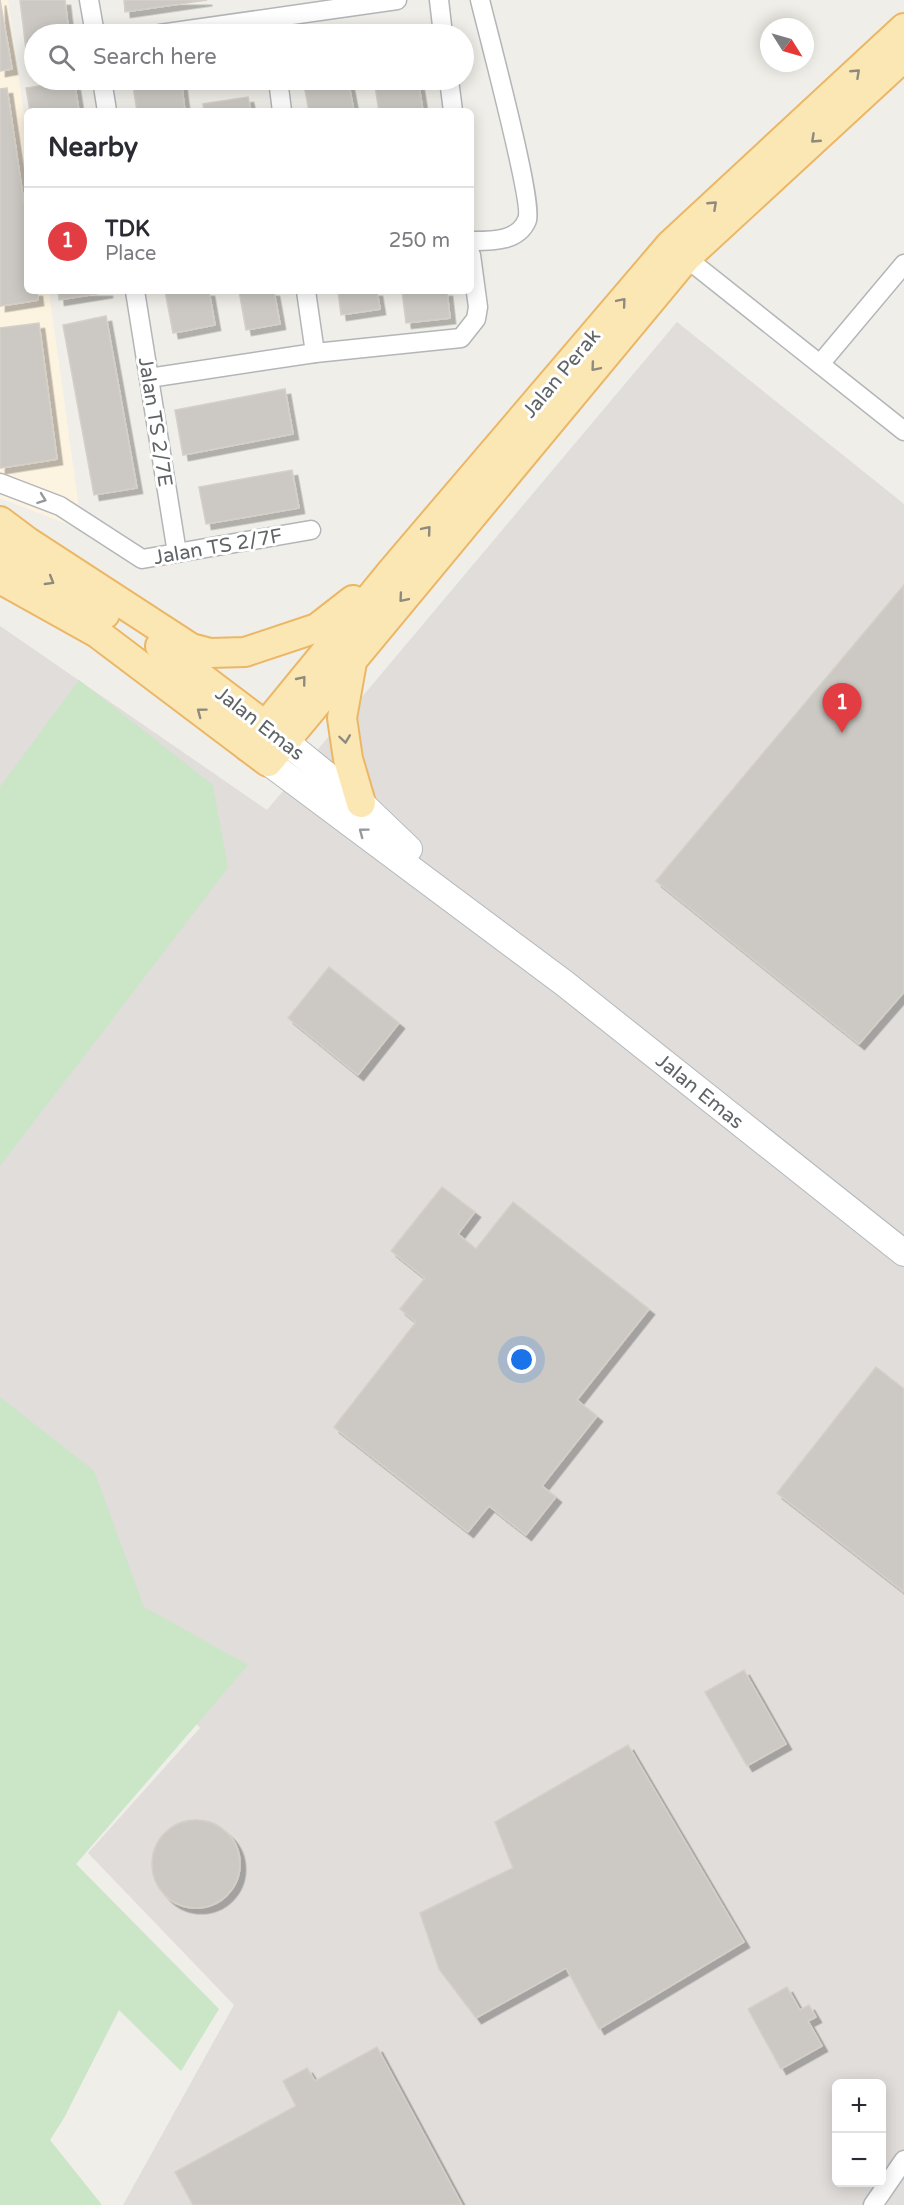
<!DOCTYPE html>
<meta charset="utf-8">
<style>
body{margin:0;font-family:"Varela Round",sans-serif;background:#f2f2f3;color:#2b2b33}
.controls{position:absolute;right:18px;bottom:18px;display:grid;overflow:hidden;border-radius:9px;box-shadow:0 3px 15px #0003}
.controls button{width:54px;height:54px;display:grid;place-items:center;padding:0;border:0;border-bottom:2px solid #e1e1e2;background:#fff;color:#2b2b33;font:30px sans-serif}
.compass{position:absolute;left:760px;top:18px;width:54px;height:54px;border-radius:50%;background:#fff;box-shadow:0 3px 15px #0003;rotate:127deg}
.you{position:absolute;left:522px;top:1360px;width:21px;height:21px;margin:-15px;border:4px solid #fff;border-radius:50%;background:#1a73e8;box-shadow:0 0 0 9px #1a73e833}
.badge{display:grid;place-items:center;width:39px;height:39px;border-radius:50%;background:#e13d43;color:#fff;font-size:20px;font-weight:700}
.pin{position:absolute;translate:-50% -50px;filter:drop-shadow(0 2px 3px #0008)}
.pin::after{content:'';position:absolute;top:32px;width:21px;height:18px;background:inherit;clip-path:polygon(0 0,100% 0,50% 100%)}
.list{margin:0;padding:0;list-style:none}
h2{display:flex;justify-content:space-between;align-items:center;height:78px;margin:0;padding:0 24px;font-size:26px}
h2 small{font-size:20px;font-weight:400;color:#7c7c81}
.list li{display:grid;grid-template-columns:39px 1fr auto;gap:18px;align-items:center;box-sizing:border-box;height:108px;padding:0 24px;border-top:2px solid #e1e1e2}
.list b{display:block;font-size:22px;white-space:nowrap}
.list p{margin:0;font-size:20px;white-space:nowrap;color:#7c7c81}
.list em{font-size:20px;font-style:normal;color:#7c7c81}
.icon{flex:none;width:33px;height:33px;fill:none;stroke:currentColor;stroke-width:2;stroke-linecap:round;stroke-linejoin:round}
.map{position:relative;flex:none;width:904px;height:2205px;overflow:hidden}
.search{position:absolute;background:#fff;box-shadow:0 3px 15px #0003;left:24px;top:24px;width:450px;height:66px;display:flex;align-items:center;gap:15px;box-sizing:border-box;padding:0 21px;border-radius:33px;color:#7c7c81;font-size:22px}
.panel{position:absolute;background:#fff;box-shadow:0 3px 15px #0003;left:24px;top:108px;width:450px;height:186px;border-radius:9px}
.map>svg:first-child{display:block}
</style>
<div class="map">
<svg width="904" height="2205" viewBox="0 0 904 2205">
<defs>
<filter id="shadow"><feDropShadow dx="5.5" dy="5.5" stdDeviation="0" flood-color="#0004"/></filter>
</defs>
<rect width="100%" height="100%" fill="#f0eee8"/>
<polygon fill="#fdf3e1" points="0,0 8,0 27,135 27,291 49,291 82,530 0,498"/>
<path fill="#e0ddda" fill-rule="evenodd" d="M677,322L904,504V2205H123L234,2005L88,1853L200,1728L0,1476V626L267,810ZM836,2084H882V2182H836Z"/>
<g fill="#cae6c7">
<polygon points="79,680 213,785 228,868 0,1166 0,787"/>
<polygon points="0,1397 94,1471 144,1607 248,1665 76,1864 219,2009 181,2071 119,2010 64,2118 50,2140 102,2205 0,2205"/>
</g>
<g fill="#ccc9c4" stroke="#d5cfc7" stroke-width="1.5" filter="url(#shadow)">
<polygon points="0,0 12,69 0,71"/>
<polygon points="20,0 65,0 69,34 34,34 34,57 27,58"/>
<polygon points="124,0 207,0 125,12"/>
<polygon points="74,80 79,111 30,111 26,88"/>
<polygon points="132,80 181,80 185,111 137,111"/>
<polygon points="303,80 348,80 354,111 309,111"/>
<polygon points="374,80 418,80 423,111 379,111"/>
<polygon points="7,88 27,224 27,291 37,291 38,300 0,306 0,89"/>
<polygon points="248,97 251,111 204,111 203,104"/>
<polygon points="58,291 107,291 107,292 59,300"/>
<polygon points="165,291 209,291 215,325 173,333"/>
<polygon points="239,291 274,291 280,324 246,330"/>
<polygon points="338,291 377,291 380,309 341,315"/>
<polygon points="402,291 447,291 450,318 406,323"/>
<polygon points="106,316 137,488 94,495 63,325"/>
<polygon points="39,323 57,459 0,468 0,328"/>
<polygon points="285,389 293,434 183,455 175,410"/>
<polygon points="292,470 299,508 206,524 199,487"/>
<polygon points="904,585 904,992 859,1044 656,881"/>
<polygon points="329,967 399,1023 358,1075 288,1018"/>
<polygon points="442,1187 475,1212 458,1234 476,1249 513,1202 649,1309 577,1400 597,1416 542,1486 556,1497 526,1535 489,1506 468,1532 334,1427 416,1322 400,1309 425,1278 391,1251"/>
<polygon points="876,1367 904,1389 904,1592 777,1493"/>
<polygon points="744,1670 786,1744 747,1766 705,1692"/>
<polygon points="628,1745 744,1942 599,2029 566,1968 476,2018 439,1969 420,1913 513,1868 495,1822"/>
<circle cx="196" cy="1864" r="44"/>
<polygon points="787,1987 800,2010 809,2005 816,2017 808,2021 822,2046 781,2069 748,2009"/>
<polygon points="377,2047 462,2205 193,2205 175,2172 296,2106 283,2081 307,2068 315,2081"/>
</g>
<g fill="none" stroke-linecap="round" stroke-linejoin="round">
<g stroke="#b3b6b9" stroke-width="21">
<g id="street">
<polyline points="89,0 95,34"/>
<polyline points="439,0 443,34"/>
<polyline points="160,34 397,0"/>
<polyline points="102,80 107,111"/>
<polyline points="278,80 282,111"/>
<polyline points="449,80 453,111"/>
<path d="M471,241C491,241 518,242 527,220C534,204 487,29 480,0"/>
<polyline points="680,253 904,431"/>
<polyline points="135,291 177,553"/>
<polyline points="315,353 461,338 476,319 478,307 471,255"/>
<polyline points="820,364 904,264"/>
<polyline points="149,378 315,353 306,291"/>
<polyline points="0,483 60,506 142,559 311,530"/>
<polyline points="873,2205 904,2160"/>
</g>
</g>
<g stroke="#b4b8bc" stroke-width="28">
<g id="secondary">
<polyline points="285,741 361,803 409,849"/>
<polyline points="268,762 564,983 904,1253"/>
</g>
</g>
<g stroke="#ebb767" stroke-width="32">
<g id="primary">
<polyline points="0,521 28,542 191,648 210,653 245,652 317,628 353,600"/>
<polyline points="0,551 105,614"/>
<polyline points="0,579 97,633 268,762 686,258 904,57"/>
<polyline points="160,646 279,736"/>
<polyline points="352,662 342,718 348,759 361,803"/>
<polyline points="248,747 391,572 670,245 904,28"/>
</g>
</g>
<use href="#street" stroke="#fff" stroke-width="18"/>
<use href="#secondary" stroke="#fff" stroke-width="26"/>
<use href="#primary" stroke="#fbe7b3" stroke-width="28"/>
</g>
<defs><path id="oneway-chevron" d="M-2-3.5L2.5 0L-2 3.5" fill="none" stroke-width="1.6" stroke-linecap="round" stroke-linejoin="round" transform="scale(1.5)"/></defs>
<g stroke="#8e8b7e">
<use href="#oneway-chevron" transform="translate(856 73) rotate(-43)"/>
<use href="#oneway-chevron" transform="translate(815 139) rotate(137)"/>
<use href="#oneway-chevron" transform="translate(713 205) rotate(-43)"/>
<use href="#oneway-chevron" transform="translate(622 302) rotate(-50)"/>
<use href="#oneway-chevron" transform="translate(595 367) rotate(130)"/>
<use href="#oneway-chevron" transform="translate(427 530) rotate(-50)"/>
<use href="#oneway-chevron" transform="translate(50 581) rotate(31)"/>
<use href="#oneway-chevron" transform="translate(403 598) rotate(130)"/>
<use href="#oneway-chevron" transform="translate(302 680) rotate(-51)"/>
<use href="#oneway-chevron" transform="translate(201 712) rotate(-143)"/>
<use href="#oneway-chevron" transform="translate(345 739) rotate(82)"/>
</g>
<g stroke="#979a9c">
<use href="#oneway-chevron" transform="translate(42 499) rotate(20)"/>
<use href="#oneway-chevron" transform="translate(363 832) rotate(-143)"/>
</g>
<g text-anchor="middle" stroke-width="6" stroke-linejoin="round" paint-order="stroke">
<g font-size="20" fill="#5f6467" stroke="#fff">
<text transform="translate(561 373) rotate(-50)" y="7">Jalan Perak</text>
<text transform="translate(156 422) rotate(81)" y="7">Jalan TS 2/7E</text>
<text transform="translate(218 546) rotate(-10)" y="7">Jalan TS 2/7F</text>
<text transform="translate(260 723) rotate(38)" y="7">Jalan Emas</text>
<text transform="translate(700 1091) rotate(39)" y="7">Jalan Emas</text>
</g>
</g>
</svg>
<div class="controls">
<button>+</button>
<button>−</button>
</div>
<svg class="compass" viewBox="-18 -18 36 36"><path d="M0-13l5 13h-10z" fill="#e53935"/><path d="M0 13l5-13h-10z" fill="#7c7c81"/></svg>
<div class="you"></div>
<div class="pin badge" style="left:842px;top:733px">1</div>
<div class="search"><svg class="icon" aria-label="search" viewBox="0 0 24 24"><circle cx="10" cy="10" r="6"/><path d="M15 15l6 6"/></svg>Search here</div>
<section class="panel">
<h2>Nearby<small></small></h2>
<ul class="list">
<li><span class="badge">1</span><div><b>TDK</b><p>Place</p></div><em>250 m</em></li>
</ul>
</section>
</div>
